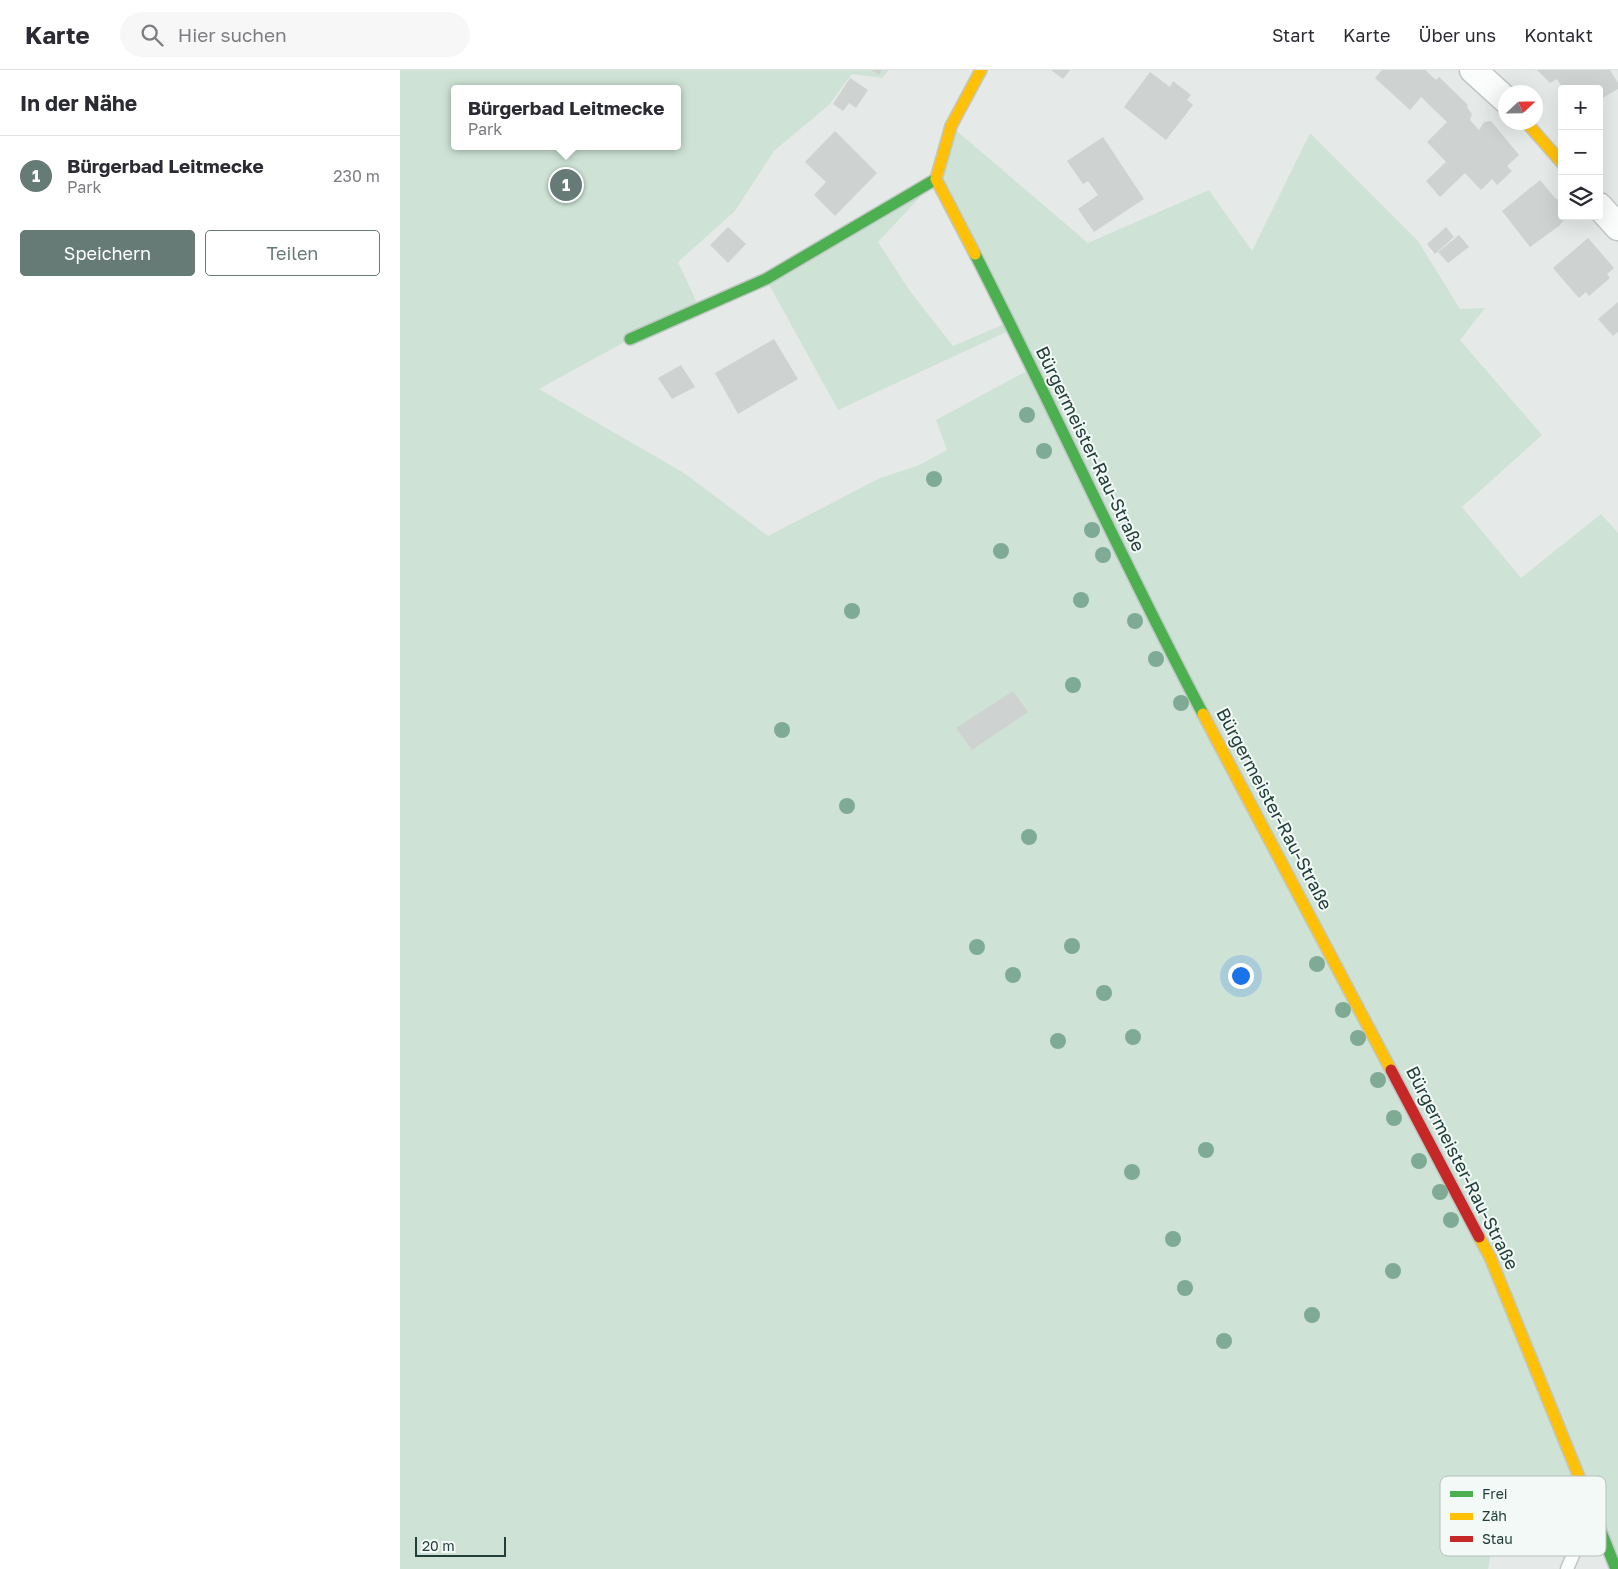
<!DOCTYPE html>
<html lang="de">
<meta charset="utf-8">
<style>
body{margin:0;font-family:"Golos Text",sans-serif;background:#f7f7f7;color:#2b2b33}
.controls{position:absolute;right:15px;top:15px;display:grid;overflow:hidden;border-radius:5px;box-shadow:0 5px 20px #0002}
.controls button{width:45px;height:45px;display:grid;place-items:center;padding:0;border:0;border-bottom:1px solid #e1e1e2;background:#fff;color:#2b2b33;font:25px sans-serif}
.compass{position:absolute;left:1098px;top:15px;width:45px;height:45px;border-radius:50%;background:#fff;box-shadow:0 5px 20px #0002;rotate:68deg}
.scale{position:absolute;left:15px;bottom:12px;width:91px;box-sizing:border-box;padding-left:5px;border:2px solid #223e39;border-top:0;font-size:14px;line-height:18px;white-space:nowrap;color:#223e39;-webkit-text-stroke:4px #f3f9f7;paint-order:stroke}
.you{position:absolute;left:840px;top:905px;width:18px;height:18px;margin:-12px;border:4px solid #fff;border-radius:50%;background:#1a73e8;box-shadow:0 0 0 8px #1a73e833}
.badge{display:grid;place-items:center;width:32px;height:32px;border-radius:50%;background:#667a76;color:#fff;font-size:16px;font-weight:700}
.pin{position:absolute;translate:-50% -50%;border:2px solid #fff;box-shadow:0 1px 5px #0006}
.popup{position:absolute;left:51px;top:15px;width:230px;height:65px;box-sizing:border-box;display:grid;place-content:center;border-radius:5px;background:#fff;filter:drop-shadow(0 1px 4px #0005);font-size:16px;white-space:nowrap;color:#7c7c81}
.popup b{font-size:19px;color:#2b2b33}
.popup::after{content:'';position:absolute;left:50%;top:100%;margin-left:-10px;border:10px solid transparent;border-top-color:#fff}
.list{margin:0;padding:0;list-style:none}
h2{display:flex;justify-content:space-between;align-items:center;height:65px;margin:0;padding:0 20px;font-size:21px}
h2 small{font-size:16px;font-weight:400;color:#7c7c81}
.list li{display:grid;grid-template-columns:32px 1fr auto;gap:15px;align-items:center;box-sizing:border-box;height:80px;padding:0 20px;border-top:1px solid #e1e1e2}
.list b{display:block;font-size:19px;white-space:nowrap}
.list p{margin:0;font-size:16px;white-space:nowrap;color:#7c7c81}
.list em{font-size:16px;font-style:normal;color:#7c7c81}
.actions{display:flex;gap:10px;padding:15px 20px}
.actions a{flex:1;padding:11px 0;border:1px solid #667a76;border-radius:5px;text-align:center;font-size:18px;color:#667a76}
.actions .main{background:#667a76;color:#fff}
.icon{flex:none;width:28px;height:28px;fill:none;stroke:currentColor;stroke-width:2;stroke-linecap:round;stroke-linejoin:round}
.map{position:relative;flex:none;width:1218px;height:1499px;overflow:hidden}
header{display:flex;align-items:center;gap:30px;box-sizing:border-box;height:70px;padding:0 25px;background:#fff;border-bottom:1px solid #e1e1e2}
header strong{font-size:24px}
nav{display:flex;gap:28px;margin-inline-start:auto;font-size:18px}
.search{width:350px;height:45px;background:#f7f7f7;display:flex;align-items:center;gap:12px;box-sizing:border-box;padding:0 18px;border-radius:28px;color:#7c7c81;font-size:19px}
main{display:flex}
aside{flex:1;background:#fff}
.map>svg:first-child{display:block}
</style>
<header>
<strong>Karte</strong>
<div class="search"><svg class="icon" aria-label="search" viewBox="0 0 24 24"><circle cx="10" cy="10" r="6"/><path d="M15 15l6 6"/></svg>Hier suchen</div>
<nav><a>Start</a><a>Karte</a><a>Über uns</a><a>Kontakt</a></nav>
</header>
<main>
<aside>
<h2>In der Nähe<small></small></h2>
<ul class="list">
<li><span class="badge">1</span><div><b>Bürgerbad Leitmecke</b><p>Park</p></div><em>230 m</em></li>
</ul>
<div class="actions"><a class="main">Speichern</a><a>Teilen</a></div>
</aside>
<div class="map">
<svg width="1218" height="1499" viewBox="0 0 1218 1499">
<rect width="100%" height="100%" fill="#e5eae8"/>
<path fill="#cee3d6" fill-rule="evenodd" d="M0,0H489L482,8L452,4L429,35L374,81L335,141L278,192L300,239L230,269L139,319L284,403L368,466L480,408L517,396L547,380L536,350L632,298L613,259L438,340L366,209L536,109L551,56L688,173L809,120L852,181L910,63L1018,171L1060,239L1085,238L1060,270L1142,365L1062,437L1121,508L1201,444L1218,463V1499L1181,1413L1156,1480L1096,1459L1088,1499H0ZM55,19H277V76H55ZM536,110L609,252L553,276L510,221L478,172Z"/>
<g fill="#ced3d1">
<polygon points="471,0 482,0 479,5"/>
<polygon points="651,0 670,0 663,9"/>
<polygon points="982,0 1025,0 1036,10 1039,7 1068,35 1067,37 1072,44 1070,50 1079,60 1084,52 1091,51 1119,85 1107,96 1112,101 1097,115 1092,109 1081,120 1065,103 1040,127 1026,111 1046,92 1027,72 1047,52 1021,27 1010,40 975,8"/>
<polygon points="1137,0 1210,0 1218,13 1218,19 1199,30 1199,19 1163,19 1157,9 1150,13"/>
<polygon points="750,2 770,17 773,11 791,25 787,30 793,35 766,70 724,37"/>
<polygon points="450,8 468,20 456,38 449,33 443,41 433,34"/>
<polygon points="435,61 477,103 435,146 414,125 426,112 405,92"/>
<polygon points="703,67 744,129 694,162 678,139 698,125 688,111 683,114 667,91"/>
<polygon points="1140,110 1156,129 1162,130 1162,146 1167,146 1159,156 1130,177 1102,141"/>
<polygon points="328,157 346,174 328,193 310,175"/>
<polygon points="1046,157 1054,167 1035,184 1027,174"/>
<polygon points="1059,165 1069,177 1048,193 1038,182"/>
<polygon points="1188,168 1214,198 1207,204 1210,208 1189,226 1186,222 1179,228 1153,198"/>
<polygon points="1218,232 1218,262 1213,266 1198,249"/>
<polygon points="374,269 398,309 338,344 315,303"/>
<polygon points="281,295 295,317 272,329 258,308"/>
<polygon points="613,621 628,642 572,680 556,658"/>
</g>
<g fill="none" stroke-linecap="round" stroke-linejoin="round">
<g stroke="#c2c7c5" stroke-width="15">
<polyline id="lane" points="1167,1499 1191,1443"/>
</g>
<g stroke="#c2c7c5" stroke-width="29">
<g id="street">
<polyline points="1073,0 1106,30"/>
<polyline points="1199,136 1218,157"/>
</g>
</g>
<g stroke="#c0c8c5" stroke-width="14">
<g id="fast">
<path d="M575,184C653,337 723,493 803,644"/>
<polyline points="230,269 366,209 536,109"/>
<polyline points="1188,1429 1216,1499"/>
</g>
</g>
<g stroke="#c0c8c5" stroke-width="14">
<g id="slow">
<polyline points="1126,52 1162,93"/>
<polyline points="575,184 536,109 551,56 581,0"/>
<polyline points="803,644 991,1000"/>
<polyline points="1079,1167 1090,1187 1188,1429"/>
</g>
</g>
<g stroke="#c0c8c5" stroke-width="14">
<polyline id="jam" points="991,1000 1079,1167"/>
</g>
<use href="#lane" stroke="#fbfcfc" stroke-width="12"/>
<use href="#street" stroke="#fbfcfc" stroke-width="26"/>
<use href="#fast" stroke="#4caf50" stroke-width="11"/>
<use href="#slow" stroke="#ffc107" stroke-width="11"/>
<use href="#jam" stroke="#c62828" stroke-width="11"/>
</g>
<g fill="#7faa94">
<circle cx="627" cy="345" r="8"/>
<circle cx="644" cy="381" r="8"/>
<circle cx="534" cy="409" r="8"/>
<circle cx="692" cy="460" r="8"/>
<circle cx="601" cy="481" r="8"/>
<circle cx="703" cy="485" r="8"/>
<circle cx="681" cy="530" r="8"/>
<circle cx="452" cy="541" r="8"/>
<circle cx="735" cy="551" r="8"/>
<circle cx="756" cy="589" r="8"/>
<circle cx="673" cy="615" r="8"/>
<circle cx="781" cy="633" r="8"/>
<circle cx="382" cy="660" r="8"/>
<circle cx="447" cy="736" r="8"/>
<circle cx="629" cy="767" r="8"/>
<circle cx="672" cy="876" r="8"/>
<circle cx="577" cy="877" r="8"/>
<circle cx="917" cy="894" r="8"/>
<circle cx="613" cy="905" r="8"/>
<circle cx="704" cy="923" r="8"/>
<circle cx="943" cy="940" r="8"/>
<circle cx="733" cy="967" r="8"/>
<circle cx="958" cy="968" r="8"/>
<circle cx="658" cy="971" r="8"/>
<circle cx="978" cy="1010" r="8"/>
<circle cx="994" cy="1048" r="8"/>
<circle cx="806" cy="1080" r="8"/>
<circle cx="1019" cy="1091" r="8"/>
<circle cx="732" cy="1102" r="8"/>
<circle cx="1040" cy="1122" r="8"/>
<circle cx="1051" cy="1150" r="8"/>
<circle cx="773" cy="1169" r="8"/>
<circle cx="993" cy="1201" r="8"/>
<circle cx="785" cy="1218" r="8"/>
<circle cx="912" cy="1245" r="8"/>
<circle cx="824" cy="1271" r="8"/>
</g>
<g text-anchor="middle" stroke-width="4" stroke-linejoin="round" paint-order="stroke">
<g font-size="18" fill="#223e39" stroke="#f3f9f7">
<text transform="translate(690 379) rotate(64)" y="6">Bürgermeister-Rau-Straße</text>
<text transform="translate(874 739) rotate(62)" y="6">Bürgermeister-Rau-Straße</text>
<text transform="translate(1062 1098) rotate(63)" y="6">Bürgermeister-Rau-Straße</text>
</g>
</g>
<rect x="1040" y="1406" width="166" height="80" rx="8" fill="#f3f9f7" stroke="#b4c1be" stroke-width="1"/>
<rect x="1050" y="1421" width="23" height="6" fill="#4caf50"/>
<rect x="1050" y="1443" width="23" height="7" fill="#ffc107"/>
<rect x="1050" y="1466" width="23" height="6" fill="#c62828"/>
<g font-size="14" fill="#223e39">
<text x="1082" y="1429">Frei</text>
<text x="1082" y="1451">Zäh</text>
<text x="1082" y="1474">Stau</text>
</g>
</svg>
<div class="controls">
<button>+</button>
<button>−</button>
<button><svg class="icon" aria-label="layers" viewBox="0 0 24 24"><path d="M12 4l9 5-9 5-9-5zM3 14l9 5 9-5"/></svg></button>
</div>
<svg class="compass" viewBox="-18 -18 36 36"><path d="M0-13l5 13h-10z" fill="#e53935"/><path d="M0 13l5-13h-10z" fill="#7c7c81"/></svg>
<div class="scale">20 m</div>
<div class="you"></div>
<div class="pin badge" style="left:166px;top:115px">1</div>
<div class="popup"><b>Bürgerbad Leitmecke</b>Park</div>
</div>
</main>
